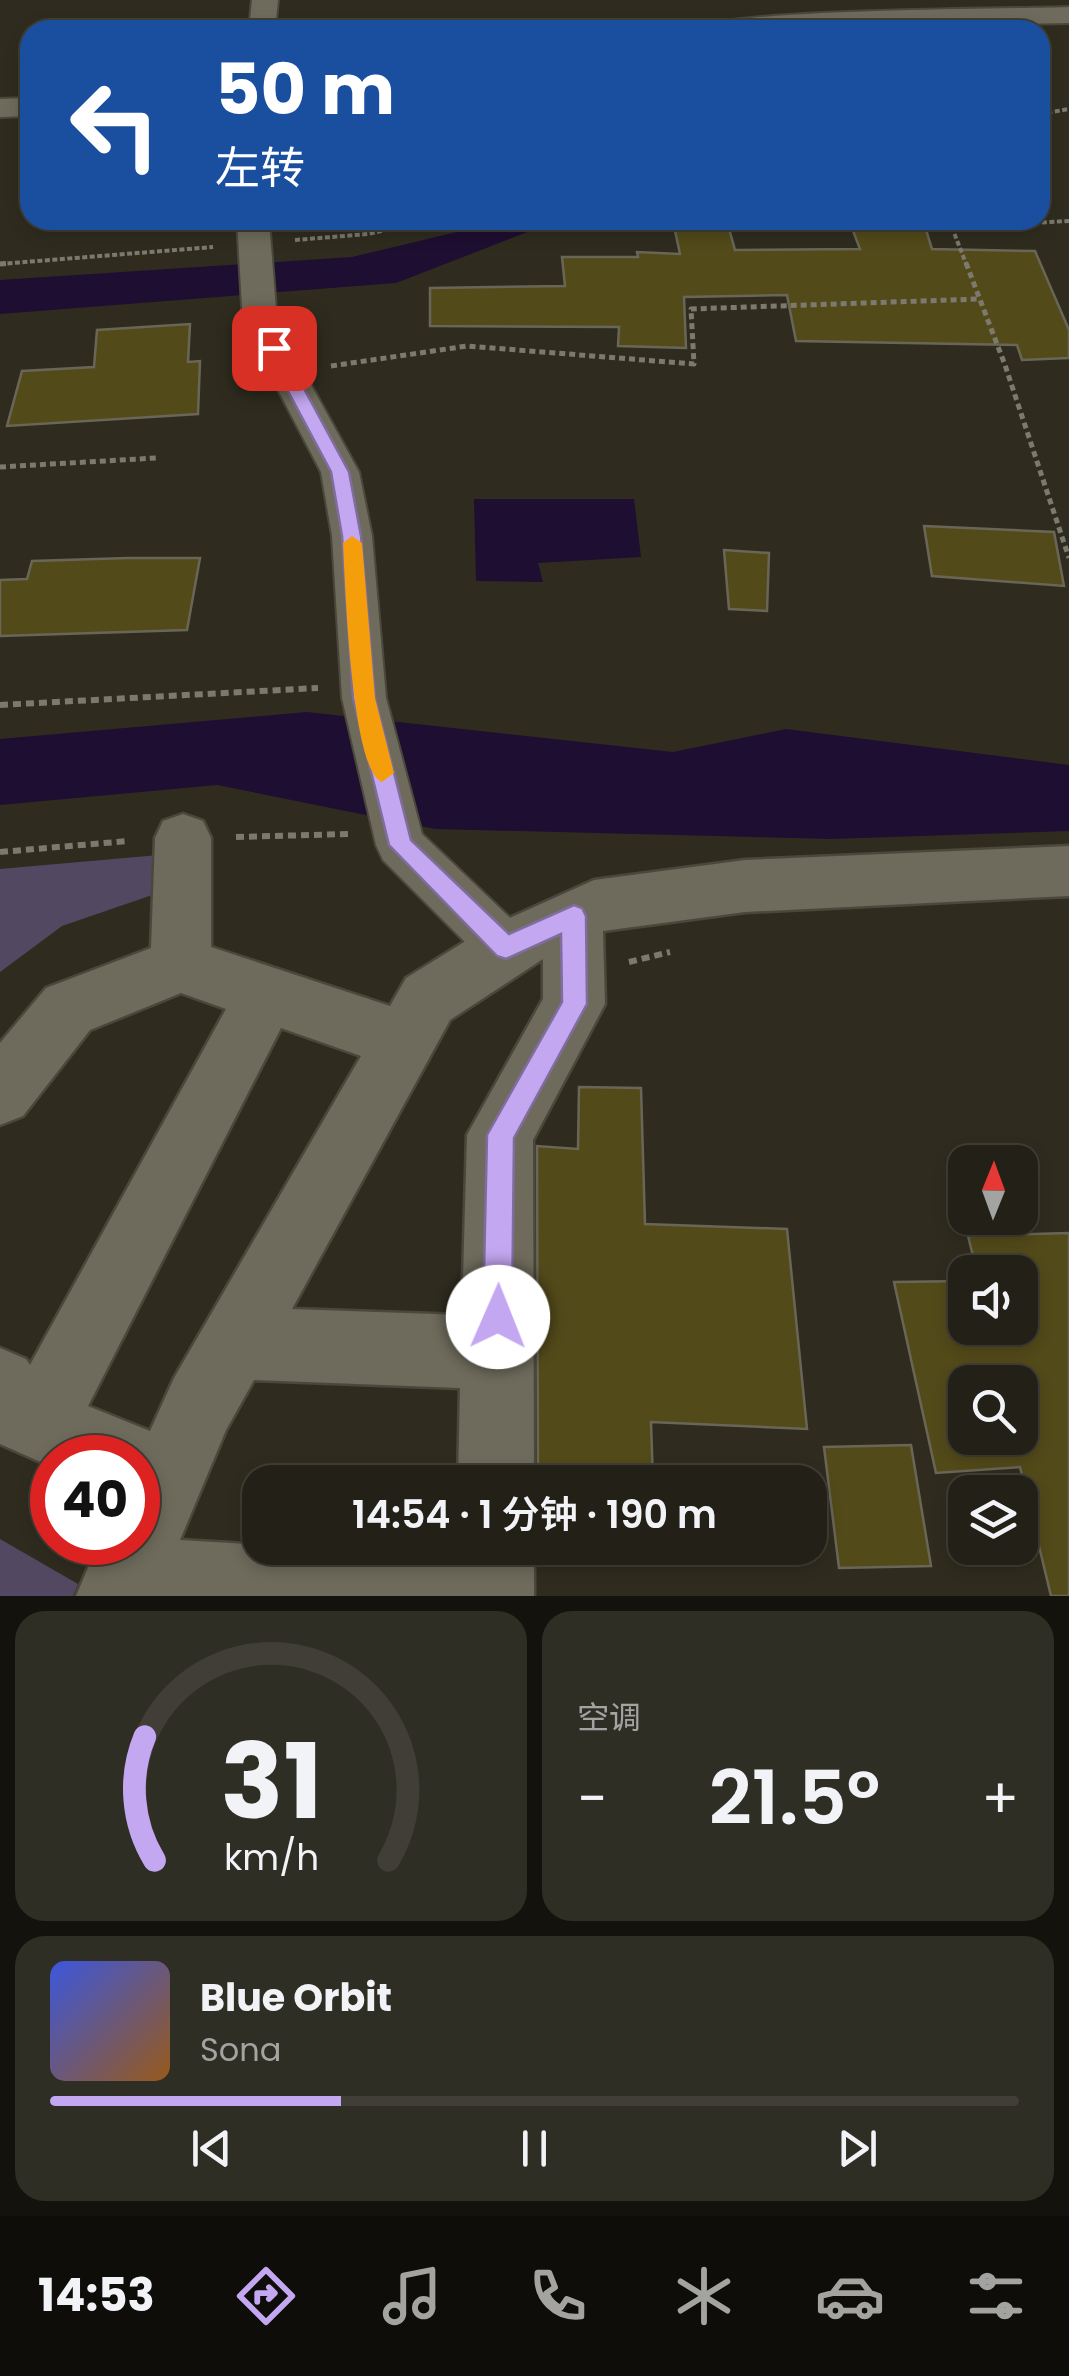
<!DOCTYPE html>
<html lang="zh">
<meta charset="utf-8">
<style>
:root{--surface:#232117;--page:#2f2e24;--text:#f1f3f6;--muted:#a3a3a1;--line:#403e36;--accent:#c4a7f1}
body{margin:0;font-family:Poppins,"Noto Sans SC",sans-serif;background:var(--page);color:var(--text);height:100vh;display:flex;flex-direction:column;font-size:38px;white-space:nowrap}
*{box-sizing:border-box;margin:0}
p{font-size:32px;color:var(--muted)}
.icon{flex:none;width:55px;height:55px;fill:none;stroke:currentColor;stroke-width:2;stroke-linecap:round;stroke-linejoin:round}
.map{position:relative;height:1596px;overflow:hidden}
.panel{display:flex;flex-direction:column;gap:15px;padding:15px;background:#13120d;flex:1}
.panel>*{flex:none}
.banner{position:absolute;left:20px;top:20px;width:1030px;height:210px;border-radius:30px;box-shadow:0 5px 15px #0003,0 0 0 2px var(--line);background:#1a4fa0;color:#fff;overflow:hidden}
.needle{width:65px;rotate:1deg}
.buttons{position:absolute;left:948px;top:1145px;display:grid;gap:20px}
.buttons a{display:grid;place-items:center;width:90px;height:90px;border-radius:20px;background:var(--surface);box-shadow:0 5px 15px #0003,0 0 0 2px var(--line);font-size:50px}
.speed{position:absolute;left:30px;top:1435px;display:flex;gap:20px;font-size:50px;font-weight:700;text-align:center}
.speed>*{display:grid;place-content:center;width:130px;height:130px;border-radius:50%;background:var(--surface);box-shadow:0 5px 15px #0003,0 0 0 2px var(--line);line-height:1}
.speed .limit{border:15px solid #d22;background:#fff;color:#111}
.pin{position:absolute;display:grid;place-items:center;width:85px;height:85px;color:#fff;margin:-42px;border-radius:20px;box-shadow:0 5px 15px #0006}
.me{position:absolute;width:110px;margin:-55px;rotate:1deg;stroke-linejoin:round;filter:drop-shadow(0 0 8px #0008)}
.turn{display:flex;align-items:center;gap:35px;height:210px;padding:0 30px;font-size:45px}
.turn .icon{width:130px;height:130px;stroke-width:2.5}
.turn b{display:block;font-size:70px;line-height:85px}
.big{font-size:75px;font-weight:600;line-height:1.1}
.panel .card{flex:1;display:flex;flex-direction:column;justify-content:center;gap:15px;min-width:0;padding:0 35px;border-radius:30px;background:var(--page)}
.panel .dial{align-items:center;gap:0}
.dial svg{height:260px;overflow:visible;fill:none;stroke:var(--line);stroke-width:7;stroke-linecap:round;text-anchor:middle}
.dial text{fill:var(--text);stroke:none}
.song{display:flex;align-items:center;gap:30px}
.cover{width:120px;height:120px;border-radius:15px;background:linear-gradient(135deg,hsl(230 70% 55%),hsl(30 70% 35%))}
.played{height:10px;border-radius:5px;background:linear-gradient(90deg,var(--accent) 30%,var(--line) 30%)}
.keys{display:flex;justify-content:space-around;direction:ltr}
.heat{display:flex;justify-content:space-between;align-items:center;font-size:55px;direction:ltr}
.panel .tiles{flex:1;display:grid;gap:15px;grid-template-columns:1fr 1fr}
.card:last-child{grid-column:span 2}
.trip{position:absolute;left:242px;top:1465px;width:585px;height:100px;border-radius:30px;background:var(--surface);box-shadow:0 5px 15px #0003,0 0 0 2px var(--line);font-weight:600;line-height:100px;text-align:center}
.tabs{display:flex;height:160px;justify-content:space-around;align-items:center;background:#0e0d09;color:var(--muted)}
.tabs .icon{width:70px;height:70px}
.tabs .active{color:var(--accent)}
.tabs b{font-size:45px;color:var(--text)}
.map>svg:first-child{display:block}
.green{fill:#524862}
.water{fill:#1e0e31}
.building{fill:#534a1a;stroke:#696657;stroke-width:2.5;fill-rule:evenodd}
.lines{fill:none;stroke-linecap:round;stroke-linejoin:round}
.minor-casing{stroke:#4a483c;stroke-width:4}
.tertiary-casing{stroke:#4a483c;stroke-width:5}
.path-far2{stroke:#7c7a6f;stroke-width:4;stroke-dasharray:5 2.5;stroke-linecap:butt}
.path-far1{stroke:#7c7a6f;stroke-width:5;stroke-dasharray:6 4;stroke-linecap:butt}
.path{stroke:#7c7a6f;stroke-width:6;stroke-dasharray:8 5;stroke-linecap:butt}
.minor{fill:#6e6b5c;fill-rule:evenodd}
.tertiary{fill:#6e6b5c;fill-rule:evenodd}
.route{fill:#c4a7f1;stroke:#7f6d9d;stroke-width:2.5}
.slow{fill:#f59e0b}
</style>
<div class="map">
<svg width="1069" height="1596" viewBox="0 0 1069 1596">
<rect width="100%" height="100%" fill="#2f2c1f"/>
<!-- green -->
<g class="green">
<path d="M159,855L158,893L62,926L0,972V869Z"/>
<path d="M0,1539L78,1584L73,1596H0Z"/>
</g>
<!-- water -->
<g class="water">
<path d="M507,220H582L538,228L396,283L0,314V280L352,257Z"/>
<path d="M474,499H634L641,557L538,563L543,582L476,581Z"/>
<path d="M307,712L673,752L786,729L1069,765V831L831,839L435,829L217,785L0,805V739Z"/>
</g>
<!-- building -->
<g class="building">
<path d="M849,220H923L932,249L1035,251L1069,330V358L1022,360L1017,345L796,341L787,295L684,297L686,348L618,346L619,327L430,326V288L565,286L562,257H638L637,252L680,254L674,226L728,225L735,250L860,249Z"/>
<path d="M190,324L188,362L200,361L198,414L7,426L22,371L94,367L97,330Z"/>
<path d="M924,526L1054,532L1064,586L932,576Z"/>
<path d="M724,550L769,553L767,611L729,609Z"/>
<path d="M128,558H200L187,630L0,636V580L27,579L32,561Z"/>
<path d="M579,1087L641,1088L645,1224L787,1229L807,1429L651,1422L653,1482H538L537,1146L578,1149Z"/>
<path d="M1069,1233V1596H1051L1020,1467L936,1473L894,1282L965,1281V1328H1020V1272H977L968,1236ZM965,1382H1020V1438H965Z"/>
<path d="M911,1445L931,1566L839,1568L824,1447Z"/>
</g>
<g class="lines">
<defs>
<g id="minor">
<path d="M252,0H278L275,30H249Z"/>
<path d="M1069,7V23L692,30C709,9 1020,9 1069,7Z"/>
<path d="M30,98V116L0,117V99Z"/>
<path d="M237,220H269L277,323L359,472L372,536L386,698L422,834L524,931L532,948L524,965L506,972L488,965L383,860L376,845L342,698L332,536L321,472L243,323Z"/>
</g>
<path id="tertiary" d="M183,814L203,821L211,838V947L390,1006L406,978L485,929L594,880L745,860L1069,846V896L745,912L603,931L605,1004L533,1140L534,1482H458L460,1388L254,1380L226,1430L180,1540L446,1556L455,1560L456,1548H534V1596H76L99,1542H138V1458H52V1467L0,1444V1348L26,1359L30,1365L226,1009L181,993L90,1030L23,1116L0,1125V1043L46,988L151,948L155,838L163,821ZM543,959V999L467,1135L462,1315L292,1309L450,1020ZM281,1028L361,1056L174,1378L150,1431L88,1406Z"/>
</defs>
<!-- minor casing -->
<use href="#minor" class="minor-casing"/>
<!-- tertiary casing -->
<use href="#tertiary" class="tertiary-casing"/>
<!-- path-far2 -->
<g class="path-far2">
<path d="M1040,114L1069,109"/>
<path d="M949,220L967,266"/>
<path d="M952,227L1069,221"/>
<path d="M295,240L368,234L430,220"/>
<path d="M0,264L213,247"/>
</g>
<!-- path-far1 -->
<g class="path-far1">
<path d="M966,263L1005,365L1069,558"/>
<path d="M0,264L10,263"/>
<path d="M331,366L467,346L694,364L691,309L979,299"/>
<path d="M0,467L156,458"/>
</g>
<!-- path -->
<g class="path">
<path d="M0,705L318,688"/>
<path d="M236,837L348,834"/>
<path d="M0,852L128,841"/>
<path d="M629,962L670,952"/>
</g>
<!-- minor -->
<use href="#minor" class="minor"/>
<!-- tertiary -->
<use href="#tertiary" class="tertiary"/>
</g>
<!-- route -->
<path class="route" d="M274,343L282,348L349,472L361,536L375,698L411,840L509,934L574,905L582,908L586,916L587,1004L514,1138L512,1317L508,1327L498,1332L487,1327L483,1317L487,1135L562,1002L561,934L506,959L497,956L389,845L353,698L342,536L331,472L265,348Z"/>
<!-- slow -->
<path class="slow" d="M352,536L362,543L375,698L394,773L382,782C351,771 345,580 343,543Z"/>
</svg>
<div class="buttons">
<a><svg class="needle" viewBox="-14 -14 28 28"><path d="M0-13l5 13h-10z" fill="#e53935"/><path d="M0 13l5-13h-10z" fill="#a3a3a1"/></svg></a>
<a><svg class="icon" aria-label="sound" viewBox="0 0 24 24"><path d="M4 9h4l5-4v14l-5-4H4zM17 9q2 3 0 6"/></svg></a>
<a><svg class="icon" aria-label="search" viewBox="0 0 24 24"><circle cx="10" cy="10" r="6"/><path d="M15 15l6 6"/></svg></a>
<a><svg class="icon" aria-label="layers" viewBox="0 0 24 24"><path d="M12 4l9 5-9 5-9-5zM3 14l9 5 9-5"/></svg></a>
</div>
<div class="speed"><div class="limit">40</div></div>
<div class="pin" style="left:274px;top:348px;background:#d93025"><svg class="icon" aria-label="arrive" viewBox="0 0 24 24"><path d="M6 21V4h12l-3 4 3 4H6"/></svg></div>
<svg class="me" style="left:498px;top:1317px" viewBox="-20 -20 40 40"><circle r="19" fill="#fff"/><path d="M0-13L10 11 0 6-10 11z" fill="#c4a7f1"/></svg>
<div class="trip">14:54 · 1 分钟 · 190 m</div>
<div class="banner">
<div class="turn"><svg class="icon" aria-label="left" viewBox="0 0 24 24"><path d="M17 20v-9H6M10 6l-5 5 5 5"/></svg><div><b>50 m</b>左转</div></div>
</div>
</div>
<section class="panel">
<div class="tiles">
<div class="card dial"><svg viewBox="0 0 100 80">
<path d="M14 69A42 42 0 1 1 86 69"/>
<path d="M14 69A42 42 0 0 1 11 31" stroke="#c4a7f1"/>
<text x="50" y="56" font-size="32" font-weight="700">31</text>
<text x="50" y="72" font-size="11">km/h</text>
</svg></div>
<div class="card"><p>空调</p>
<div class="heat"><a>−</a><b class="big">21.5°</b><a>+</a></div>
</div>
<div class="card">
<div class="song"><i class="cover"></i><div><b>Blue Orbit</b><p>Sona</p></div></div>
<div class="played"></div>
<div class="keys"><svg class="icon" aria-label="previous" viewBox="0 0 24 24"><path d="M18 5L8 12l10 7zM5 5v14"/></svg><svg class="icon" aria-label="pause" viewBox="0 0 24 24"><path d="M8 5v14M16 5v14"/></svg><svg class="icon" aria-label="next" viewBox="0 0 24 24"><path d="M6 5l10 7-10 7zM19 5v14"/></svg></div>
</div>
</div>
</section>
<nav class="tabs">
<b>14:53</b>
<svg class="icon active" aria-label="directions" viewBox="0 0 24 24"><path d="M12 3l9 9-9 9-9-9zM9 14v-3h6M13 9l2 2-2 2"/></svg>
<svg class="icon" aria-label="music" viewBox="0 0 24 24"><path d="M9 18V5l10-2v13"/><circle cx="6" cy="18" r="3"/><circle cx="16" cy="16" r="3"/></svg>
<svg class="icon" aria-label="phone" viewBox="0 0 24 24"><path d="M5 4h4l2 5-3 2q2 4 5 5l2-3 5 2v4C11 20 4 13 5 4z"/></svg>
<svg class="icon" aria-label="climate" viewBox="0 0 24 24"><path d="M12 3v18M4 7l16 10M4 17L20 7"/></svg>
<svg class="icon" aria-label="car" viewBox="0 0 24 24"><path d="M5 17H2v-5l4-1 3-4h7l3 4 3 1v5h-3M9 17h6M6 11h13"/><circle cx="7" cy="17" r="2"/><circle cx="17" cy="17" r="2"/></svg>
<svg class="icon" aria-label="filters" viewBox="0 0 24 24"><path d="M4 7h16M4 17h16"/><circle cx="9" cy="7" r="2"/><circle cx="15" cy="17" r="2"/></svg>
</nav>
